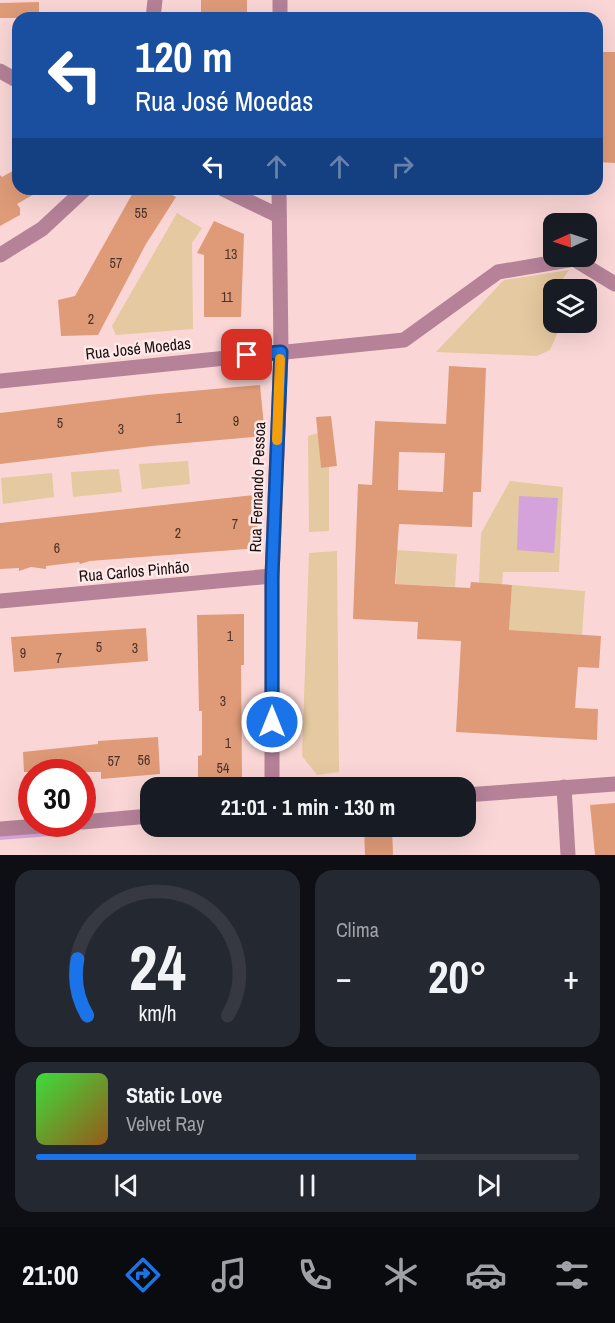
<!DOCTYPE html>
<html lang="pt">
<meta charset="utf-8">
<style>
:root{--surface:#171b24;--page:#242831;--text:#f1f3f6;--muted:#9ea1a6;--line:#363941;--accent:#1a73e8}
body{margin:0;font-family:"Archivo Narrow",sans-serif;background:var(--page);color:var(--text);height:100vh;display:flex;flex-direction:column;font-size:22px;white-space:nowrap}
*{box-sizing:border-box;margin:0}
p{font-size:20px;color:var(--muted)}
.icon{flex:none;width:33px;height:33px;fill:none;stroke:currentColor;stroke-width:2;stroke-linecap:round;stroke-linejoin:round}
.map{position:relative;height:855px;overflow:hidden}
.drawer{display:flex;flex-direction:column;gap:15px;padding:15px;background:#0d0f14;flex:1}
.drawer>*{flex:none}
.guide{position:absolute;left:12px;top:12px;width:591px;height:183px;border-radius:18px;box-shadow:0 6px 24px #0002;background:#1a4fa0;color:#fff;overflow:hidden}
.needle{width:39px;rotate:267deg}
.tools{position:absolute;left:543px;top:213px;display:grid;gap:12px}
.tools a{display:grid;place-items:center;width:54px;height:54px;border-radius:12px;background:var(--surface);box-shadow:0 6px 24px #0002;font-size:30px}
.speed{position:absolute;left:18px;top:759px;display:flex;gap:12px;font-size:30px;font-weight:700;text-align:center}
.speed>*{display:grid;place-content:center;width:78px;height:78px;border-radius:50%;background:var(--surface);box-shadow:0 6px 24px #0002;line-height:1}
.speed .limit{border:9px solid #d22;background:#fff;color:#111}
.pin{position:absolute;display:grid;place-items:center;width:51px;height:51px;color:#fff;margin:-26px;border-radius:12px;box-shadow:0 3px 9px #0006}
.me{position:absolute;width:66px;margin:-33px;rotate:0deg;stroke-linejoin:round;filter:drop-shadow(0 0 4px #0008)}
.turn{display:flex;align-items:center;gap:21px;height:126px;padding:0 24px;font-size:27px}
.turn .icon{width:78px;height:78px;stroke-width:2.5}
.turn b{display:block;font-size:42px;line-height:51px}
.lanes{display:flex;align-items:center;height:57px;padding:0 24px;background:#0003;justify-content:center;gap:30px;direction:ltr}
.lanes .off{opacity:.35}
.big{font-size:45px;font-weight:700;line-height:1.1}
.drawer .tile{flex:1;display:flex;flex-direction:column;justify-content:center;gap:9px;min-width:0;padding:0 21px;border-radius:18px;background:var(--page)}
.drawer .dial{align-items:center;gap:0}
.dial svg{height:156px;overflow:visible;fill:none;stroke:var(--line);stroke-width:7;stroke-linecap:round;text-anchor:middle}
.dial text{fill:var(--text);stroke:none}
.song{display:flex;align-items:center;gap:18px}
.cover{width:72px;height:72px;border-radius:9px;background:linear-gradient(135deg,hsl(120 70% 55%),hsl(30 70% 35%))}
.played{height:6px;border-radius:3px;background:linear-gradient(90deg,var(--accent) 70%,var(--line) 70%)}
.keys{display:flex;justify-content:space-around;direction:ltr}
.heat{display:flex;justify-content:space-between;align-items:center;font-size:33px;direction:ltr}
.drawer .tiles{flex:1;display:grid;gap:15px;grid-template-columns:1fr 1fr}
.tile:last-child{grid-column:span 2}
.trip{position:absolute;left:140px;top:777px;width:336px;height:60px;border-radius:18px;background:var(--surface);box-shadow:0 6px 24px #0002;font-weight:700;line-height:60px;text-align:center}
.tabs{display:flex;height:96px;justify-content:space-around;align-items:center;background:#090b0e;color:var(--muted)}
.tabs .icon{width:42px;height:42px}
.tabs .current{color:var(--accent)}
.tabs b{font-size:27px;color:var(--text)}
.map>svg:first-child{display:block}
.green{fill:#e5c9a0}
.water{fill:#d4a3db}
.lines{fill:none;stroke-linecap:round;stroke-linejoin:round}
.stream{stroke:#d4a3db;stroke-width:6}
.building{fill:#df9b78;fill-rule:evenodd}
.minor{stroke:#b58298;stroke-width:15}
.route-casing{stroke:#114b97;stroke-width:15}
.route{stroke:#1a73e8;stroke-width:10}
.slow{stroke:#f59e0b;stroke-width:10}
.labels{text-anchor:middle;stroke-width:5;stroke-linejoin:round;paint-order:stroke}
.number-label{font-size:14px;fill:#4c332a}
.street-label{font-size:16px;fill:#1b1010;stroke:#fee8e8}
</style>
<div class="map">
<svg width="615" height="855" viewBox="0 0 615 855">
<rect width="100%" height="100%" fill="#fad7d6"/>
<!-- green -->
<g class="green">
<path d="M177,213L202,228L192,243L193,329L116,335L112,326Z"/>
<path d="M569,270L556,289L554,290V322L562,323L550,350L537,356L436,352L504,280Z"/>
<path d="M318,433L321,468L329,467V531L309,532L308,436Z"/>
<path d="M188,461L190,484L142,489L139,464Z"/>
<path d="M119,469L122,492L73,497L71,472Z"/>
<path d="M52,473L54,497L3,504L1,478Z"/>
<path d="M510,481L563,487L559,572H503L502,585L479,583L481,533Z"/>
<path d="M397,550L457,554L455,587L396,584Z"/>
<path d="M337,551L339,772L317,775L302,756L309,553Z"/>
<path d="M512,585L585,591L582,635L509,630Z"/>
</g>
<!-- water -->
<path class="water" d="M519,496L558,498L554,553L517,550Z"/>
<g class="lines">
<!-- stream -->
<path class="stream" d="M0,837L62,832"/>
</g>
<!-- building -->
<g class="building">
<rect x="201" y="0" width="46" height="18"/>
<path d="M39,2V18H0V3Z"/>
<path d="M597,52H615V163L597,162Z"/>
<path d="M18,168V189H43L17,204L20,208V215L0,226V175L2,177Z"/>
<path d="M135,189H161L176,197L146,244L98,335L61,336L58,300L75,296Z"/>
<path d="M214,221L244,234L241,317H204V255L197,253Z"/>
<path d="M449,366L486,368L481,492H473L472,527L399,524L395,584L470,588L471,582L512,585L509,630L601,636L599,668L578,667L575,708L598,709L597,740L456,732L461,641L417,639L418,622L353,619L358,484L372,485L375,421L446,424ZM399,452L445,453L443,492L398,490Z"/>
<path d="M260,385L265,436L152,446L0,464V413L147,395Z"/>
<path d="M331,416L337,466L321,468L316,417Z"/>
<path d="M254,495L259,548L90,561L80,564L79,562L46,566V569L31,567L19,571V568L0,569V523Z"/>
<path d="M244,614V665H241L242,780L198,781V756L202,755V711H199L197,615Z"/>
<path d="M146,628L148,661L14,672L11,637Z"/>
<path d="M158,737L160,774L101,779V772H24L23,752L98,744V741Z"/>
<path d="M615,803V855H595L590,805Z"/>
<path d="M364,826H392L393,855H365Z"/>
</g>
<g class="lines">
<!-- minor -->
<g class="minor">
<path d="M280,0V18"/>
<path d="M153,18L155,0"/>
<path d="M0,71L18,81"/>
<path d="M223,189L279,216"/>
<path d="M0,255L42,229L85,189"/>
<path d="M0,381L404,340L498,272L574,259L615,284"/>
<path d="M0,601L272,576"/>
<path d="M564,787L568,855"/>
<path d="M272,788V576L281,352L279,189"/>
<path d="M465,795L615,784"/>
<path d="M82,822L150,816"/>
<path d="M0,829L65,824"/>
</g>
</g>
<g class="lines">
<defs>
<path id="route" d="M247,355L281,352L272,576V722"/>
</defs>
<!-- route casing -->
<use href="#route" class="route-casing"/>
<!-- route -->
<use href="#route" class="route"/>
<!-- slow -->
<path class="slow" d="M277,440L280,359"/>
</g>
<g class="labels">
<!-- number labels -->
<g class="number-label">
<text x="141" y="218">55</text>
<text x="231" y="259">13</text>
<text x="116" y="268">57</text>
<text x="227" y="302">11</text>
<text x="91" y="324">2</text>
<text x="179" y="423">1</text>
<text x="236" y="426">9</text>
<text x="60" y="428">5</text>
<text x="121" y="434">3</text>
<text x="235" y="529">7</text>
<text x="178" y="538">2</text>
<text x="57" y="553">6</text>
<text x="230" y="641">1</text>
<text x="99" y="652">5</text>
<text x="135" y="653">3</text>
<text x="23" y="658">9</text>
<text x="59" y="663">7</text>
<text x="223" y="706">3</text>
<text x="228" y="748">1</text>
<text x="144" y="765">56</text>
<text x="114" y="766">57</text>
<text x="223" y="773">54</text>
</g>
<!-- street labels -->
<g class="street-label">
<text transform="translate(138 348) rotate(-6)" y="6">Rua José Moedas</text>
<text transform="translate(257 487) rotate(-88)" y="6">Rua Fernando Pessoa</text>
<text transform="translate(134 571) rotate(-5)" y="6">Rua Carlos Pinhão</text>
</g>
</g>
</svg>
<div class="tools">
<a><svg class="needle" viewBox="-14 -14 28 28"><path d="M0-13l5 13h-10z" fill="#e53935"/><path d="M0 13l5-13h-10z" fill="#9ea1a6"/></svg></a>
<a><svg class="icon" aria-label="layers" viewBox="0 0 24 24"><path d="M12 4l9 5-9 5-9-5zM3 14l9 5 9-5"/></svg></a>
</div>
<div class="speed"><div class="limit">30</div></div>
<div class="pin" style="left:247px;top:355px;background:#d93025"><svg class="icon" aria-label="arrive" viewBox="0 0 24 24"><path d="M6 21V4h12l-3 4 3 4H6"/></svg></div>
<svg class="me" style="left:272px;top:722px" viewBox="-20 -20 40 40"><circle r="17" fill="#1a73e8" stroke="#fff" stroke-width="3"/><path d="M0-11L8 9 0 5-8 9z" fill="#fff"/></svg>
<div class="trip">21:01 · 1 min · 130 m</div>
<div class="guide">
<div class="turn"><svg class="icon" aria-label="left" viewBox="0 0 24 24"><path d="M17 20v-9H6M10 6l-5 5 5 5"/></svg><div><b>120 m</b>Rua José Moedas</div></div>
<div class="lanes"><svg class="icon" aria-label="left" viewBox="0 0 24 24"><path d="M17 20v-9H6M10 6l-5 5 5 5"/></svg><svg class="icon off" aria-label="ahead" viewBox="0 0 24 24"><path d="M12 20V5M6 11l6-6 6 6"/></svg><svg class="icon off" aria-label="ahead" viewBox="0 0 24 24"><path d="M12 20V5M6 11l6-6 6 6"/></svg><svg class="icon off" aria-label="right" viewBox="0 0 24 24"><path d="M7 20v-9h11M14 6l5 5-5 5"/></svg></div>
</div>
</div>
<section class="drawer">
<div class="tiles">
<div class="tile dial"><svg viewBox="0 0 100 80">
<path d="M14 69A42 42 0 1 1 86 69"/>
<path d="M14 69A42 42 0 0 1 9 40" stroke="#1a73e8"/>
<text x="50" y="56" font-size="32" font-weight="700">24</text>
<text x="50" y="72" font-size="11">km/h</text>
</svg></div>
<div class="tile"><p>Clima</p>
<div class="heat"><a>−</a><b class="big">20°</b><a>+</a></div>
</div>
<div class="tile">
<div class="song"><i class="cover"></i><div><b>Static Love</b><p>Velvet Ray</p></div></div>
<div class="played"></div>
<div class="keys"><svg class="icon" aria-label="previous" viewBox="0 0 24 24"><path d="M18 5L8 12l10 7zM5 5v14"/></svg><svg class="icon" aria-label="pause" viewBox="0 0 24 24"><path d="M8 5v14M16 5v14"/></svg><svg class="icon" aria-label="next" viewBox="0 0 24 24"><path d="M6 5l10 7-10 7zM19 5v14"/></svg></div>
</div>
</div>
</section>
<nav class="tabs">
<b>21:00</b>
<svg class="icon current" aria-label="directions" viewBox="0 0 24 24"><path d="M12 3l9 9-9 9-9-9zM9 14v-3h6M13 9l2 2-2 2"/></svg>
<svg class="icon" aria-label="music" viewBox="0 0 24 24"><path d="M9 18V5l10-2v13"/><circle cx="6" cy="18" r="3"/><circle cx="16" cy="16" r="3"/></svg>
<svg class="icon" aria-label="phone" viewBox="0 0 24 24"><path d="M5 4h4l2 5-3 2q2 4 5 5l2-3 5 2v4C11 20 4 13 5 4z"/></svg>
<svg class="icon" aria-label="climate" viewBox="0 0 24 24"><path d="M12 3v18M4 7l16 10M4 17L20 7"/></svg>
<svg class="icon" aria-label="car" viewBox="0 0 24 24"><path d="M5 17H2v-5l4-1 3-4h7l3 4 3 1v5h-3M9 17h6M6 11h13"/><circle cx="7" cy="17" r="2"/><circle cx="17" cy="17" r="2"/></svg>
<svg class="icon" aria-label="filters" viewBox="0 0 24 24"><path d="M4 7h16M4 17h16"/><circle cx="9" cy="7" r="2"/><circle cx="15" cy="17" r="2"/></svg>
</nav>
